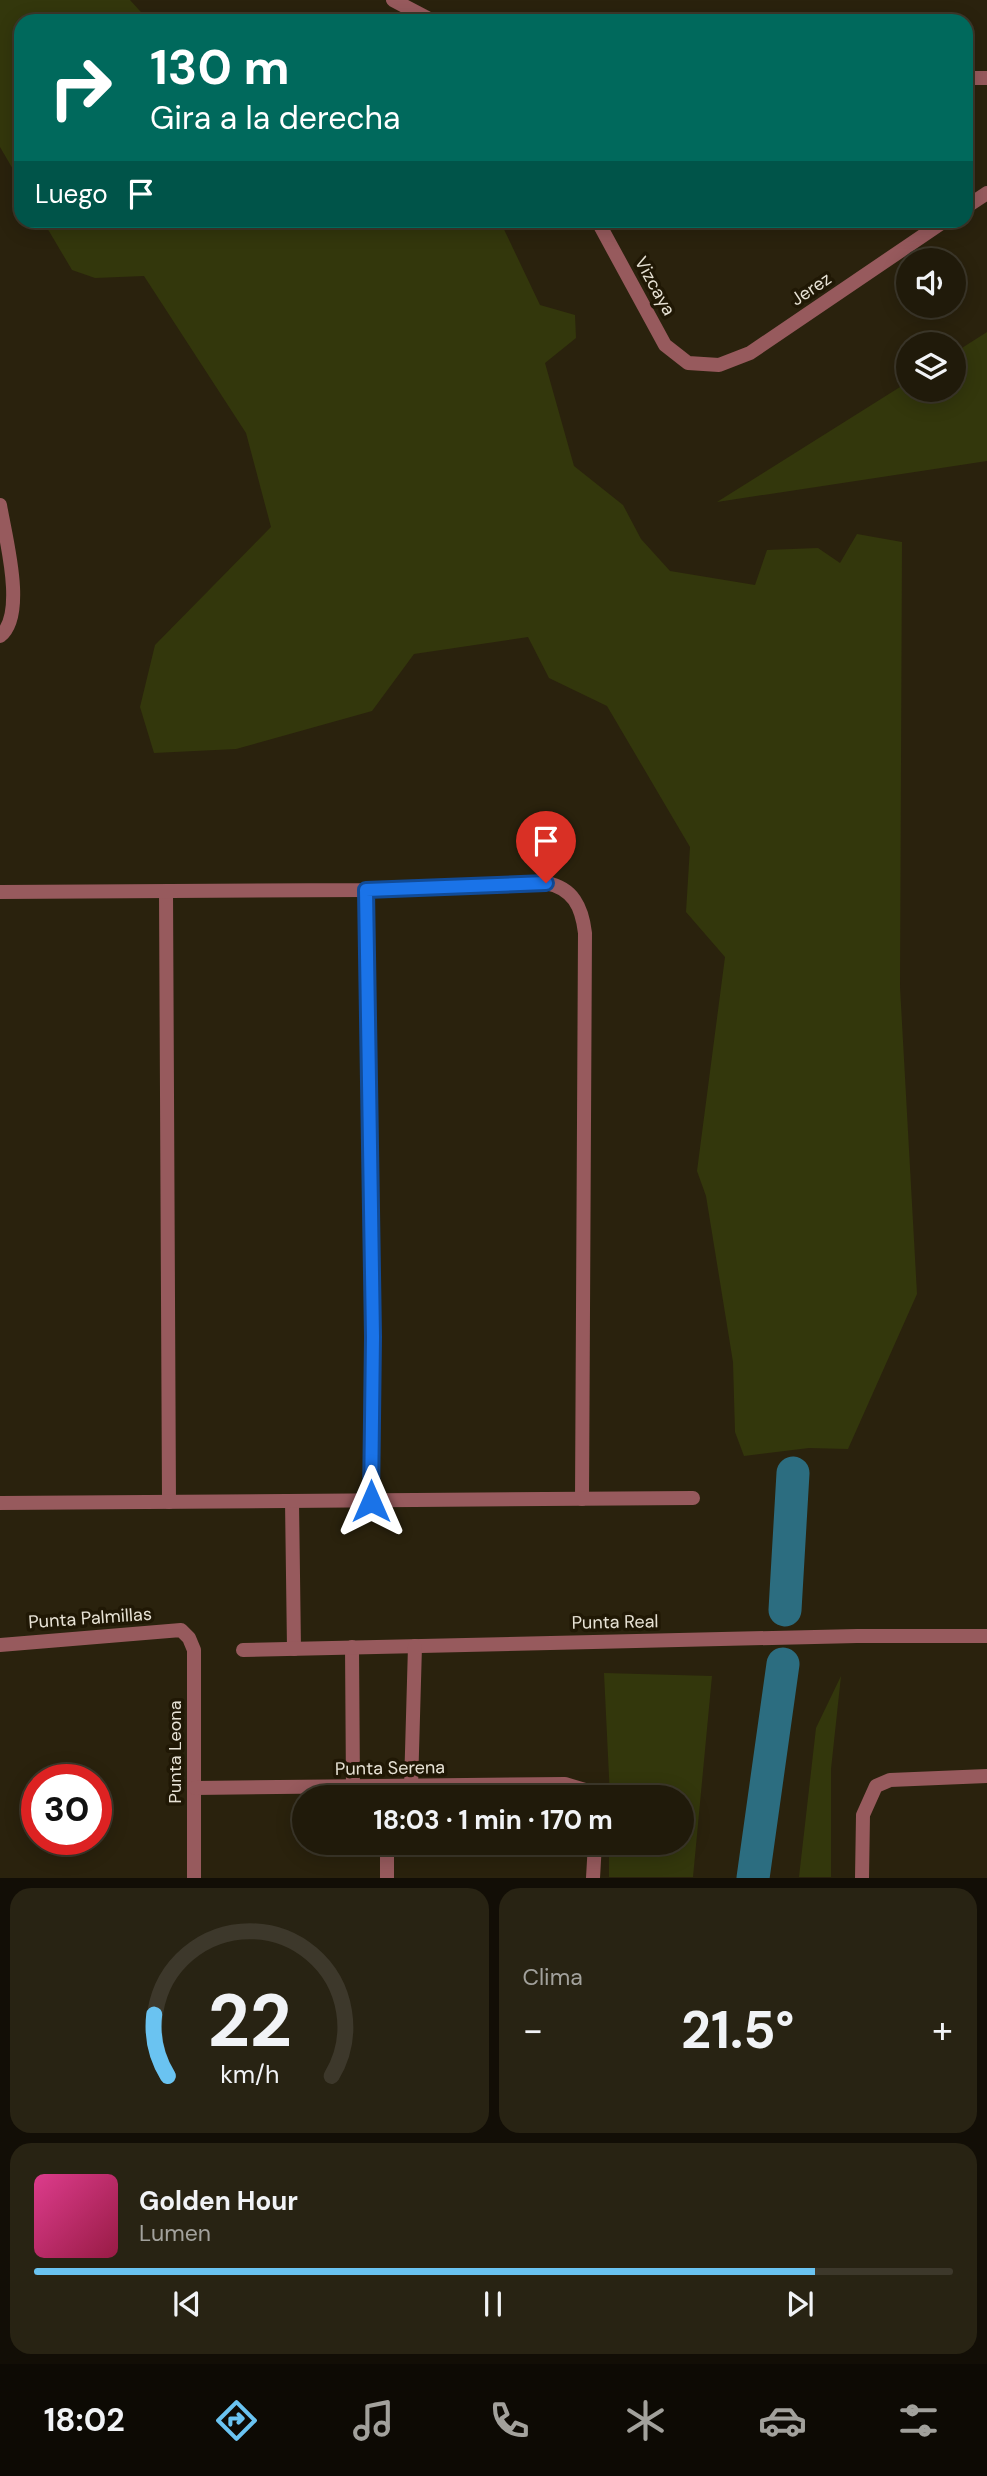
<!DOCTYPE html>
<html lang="es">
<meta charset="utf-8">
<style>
:root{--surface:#201a0a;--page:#282313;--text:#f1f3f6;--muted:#a2a19c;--line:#3d382b;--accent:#6ac3f1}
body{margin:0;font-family:"DM Sans",sans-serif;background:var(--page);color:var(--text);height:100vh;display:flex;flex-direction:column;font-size:26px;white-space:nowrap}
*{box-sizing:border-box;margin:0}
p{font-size:23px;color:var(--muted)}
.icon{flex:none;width:38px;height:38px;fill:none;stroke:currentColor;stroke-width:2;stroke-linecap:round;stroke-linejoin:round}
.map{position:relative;height:1878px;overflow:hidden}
.panel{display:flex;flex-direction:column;gap:10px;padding:10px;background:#120e06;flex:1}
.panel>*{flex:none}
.hud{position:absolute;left:14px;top:14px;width:959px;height:214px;border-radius:21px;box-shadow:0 4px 18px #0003,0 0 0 2px var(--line);background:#00695c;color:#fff;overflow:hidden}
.buttons{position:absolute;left:896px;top:248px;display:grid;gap:14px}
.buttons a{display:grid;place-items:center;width:70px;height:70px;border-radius:50%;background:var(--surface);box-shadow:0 4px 18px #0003,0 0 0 2px var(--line);font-size:35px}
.speed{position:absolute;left:21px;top:1764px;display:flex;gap:14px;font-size:35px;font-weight:700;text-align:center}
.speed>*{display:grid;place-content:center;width:91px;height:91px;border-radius:50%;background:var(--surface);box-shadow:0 4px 18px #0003,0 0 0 2px var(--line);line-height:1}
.speed .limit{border:10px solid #d22;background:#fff;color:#111}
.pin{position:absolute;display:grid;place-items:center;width:60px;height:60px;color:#fff;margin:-72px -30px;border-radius:50% 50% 50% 0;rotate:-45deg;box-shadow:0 0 7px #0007}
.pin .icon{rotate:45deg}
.me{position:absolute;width:77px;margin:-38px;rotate:0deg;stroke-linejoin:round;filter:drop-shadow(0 0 5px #0008)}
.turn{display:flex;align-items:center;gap:24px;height:147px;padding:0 21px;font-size:32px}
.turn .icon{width:91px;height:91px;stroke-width:2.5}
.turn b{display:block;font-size:49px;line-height:60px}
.then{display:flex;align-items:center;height:66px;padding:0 21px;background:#0003;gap:14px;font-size:26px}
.big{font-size:52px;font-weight:700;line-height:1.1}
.panel .widget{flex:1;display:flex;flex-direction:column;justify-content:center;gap:10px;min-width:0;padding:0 24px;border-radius:21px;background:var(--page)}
.panel .dial{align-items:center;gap:0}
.dial svg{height:182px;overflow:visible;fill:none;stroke:var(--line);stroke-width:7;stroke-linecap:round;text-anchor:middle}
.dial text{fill:var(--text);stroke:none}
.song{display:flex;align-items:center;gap:21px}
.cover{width:84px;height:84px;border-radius:10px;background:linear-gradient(135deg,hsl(330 70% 55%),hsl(340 70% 35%))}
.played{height:7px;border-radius:4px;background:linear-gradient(90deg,var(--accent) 85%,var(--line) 85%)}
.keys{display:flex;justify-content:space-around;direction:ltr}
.heat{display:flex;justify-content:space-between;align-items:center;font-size:38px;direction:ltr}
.panel .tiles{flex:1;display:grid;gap:10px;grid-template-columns:1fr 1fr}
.widget:last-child{grid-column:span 2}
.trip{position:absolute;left:292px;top:1785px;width:402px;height:70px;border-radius:35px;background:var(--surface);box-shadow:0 4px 18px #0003,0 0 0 2px var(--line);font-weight:700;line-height:70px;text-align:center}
.menu{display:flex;height:112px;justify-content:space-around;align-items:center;background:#0d0a04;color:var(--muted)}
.menu .icon{width:49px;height:49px}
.menu .active{color:var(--accent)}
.menu b{font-size:32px;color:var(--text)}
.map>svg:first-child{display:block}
.green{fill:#33370c}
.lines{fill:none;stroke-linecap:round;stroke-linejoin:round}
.canal{stroke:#2c6d80;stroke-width:33}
.street{stroke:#975a5d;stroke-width:14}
.route-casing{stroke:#114b97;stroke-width:18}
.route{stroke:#1a73e8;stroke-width:12}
.labels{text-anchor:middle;stroke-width:7;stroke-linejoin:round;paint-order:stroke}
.street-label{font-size:18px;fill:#e7e2d5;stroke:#201805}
</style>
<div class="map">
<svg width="987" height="1878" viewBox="0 0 987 1878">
<rect width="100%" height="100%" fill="#2a220d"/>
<!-- green -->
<g class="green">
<path d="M0,0H130L149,21H21V183L0,147Z"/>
<path d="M43,221H500L540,305L575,315L576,338L545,363L574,466L623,505L641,539L670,571L755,585L767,550L818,548L840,563L857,534L902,542L900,987L917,1294L848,1449L809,1448L744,1456L735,1432L733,1362L706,1196L697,1171L725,957L686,912L690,847L607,706L549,678L528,637L414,654L372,711L236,749L154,753L140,707L155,645L271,527L246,433L144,276L95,278L72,270Z"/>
<path d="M987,332V461L717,502L908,382V390H954V353Z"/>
<path d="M604,1673L712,1676L693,1877H609V1843H682V1797H610Z"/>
<path d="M841,1676L831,1769V1877H799L816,1728Z"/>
</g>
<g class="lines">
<!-- canal -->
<g class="canal">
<path d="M785,1610L793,1473"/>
<path d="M753,1878L783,1664"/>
</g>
<!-- street -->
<g class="street">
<path d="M393,0L433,21"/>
<path d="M966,78H987"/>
<path d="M966,207L987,193"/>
<path d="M597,220L665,345L688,363L719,365L750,353L946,220"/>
<path d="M0,505C5,536 27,615 0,636"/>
<path d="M366,890L373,1337L371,1501"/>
<path d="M166,891L169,1502"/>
<path d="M0,892L366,890L546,883C573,888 582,907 585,933L582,1499"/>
<path d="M292,1501L294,1649"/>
<path d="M0,1503L693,1498"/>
<path d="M0,1645L181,1630L189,1638L194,1650V1878"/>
<path d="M352,1647L353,1788"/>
<path d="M243,1650L857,1636H987"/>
<path d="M411,1787L415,1646"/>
<path d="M195,1788L565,1784L585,1790L591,1797"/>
<path d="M387,1878V1843"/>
<path d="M593,1878L595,1843"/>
<path d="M862,1878L863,1815L876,1786L890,1780L987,1776"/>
</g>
</g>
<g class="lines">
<defs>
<path id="route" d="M371,1501L373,1337L366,890L546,883"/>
</defs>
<!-- route casing -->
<use href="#route" class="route-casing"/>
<!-- route -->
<use href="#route" class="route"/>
</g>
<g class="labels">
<!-- street labels -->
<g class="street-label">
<text transform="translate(655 286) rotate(61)" y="6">Vizcaya</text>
<text transform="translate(811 289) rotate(-34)" y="6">Jerez</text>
<text transform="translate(90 1618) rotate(-4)" y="6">Punta Palmillas</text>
<text transform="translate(615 1622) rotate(-1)" y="6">Punta Real</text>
<text transform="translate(175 1752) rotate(-90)" y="6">Punta Leona</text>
<text transform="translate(390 1768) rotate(-1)" y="6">Punta Serena</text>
</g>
</g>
</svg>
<div class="buttons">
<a><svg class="icon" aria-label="sound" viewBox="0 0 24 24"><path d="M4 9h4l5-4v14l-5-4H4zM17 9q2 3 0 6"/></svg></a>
<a><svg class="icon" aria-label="layers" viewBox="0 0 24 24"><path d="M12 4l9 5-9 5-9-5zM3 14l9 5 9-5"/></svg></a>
</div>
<div class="speed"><div class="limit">30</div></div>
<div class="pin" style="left:546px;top:883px;background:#d93025"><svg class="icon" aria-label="arrive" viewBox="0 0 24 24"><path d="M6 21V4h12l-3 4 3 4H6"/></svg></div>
<svg class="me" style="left:371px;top:1501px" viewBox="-20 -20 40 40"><path d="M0-17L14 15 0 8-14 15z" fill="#1a73e8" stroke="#fff" stroke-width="4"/></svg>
<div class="trip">18:03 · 1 min · 170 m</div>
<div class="hud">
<div class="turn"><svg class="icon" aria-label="right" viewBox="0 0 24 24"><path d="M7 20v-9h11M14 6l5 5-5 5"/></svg><div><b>130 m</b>Gira a la derecha</div></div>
<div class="then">Luego<svg class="icon" aria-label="arrive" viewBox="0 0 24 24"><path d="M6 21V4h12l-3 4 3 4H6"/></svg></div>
</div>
</div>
<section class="panel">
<div class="tiles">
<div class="widget dial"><svg viewBox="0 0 100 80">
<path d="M14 69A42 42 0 1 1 86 69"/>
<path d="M14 69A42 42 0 0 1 8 42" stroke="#6ac3f1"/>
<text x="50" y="56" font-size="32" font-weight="700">22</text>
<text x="50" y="72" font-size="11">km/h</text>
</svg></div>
<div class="widget"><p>Clima</p>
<div class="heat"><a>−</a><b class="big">21.5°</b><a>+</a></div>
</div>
<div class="widget">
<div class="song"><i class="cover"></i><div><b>Golden Hour</b><p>Lumen</p></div></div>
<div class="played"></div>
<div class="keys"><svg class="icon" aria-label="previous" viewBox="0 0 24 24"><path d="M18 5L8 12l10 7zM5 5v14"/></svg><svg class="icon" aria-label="pause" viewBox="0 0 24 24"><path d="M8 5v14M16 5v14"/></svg><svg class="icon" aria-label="next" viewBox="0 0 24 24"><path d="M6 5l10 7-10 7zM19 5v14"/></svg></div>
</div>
</div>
</section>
<nav class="menu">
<b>18:02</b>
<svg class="icon active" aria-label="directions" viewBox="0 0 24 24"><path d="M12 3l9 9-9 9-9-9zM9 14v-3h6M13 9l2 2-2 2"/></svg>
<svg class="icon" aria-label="music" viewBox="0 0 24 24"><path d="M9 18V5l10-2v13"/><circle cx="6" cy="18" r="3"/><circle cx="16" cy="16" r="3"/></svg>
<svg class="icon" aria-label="phone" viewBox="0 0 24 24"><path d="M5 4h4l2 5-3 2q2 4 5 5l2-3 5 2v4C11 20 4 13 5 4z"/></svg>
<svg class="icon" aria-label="climate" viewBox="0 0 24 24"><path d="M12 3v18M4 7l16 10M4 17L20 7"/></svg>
<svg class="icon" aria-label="car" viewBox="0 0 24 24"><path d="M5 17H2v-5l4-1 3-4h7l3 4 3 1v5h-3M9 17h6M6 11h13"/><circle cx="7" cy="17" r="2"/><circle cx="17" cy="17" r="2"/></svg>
<svg class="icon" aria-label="filters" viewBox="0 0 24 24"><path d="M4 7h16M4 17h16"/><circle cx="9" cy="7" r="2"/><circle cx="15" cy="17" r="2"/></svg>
</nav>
